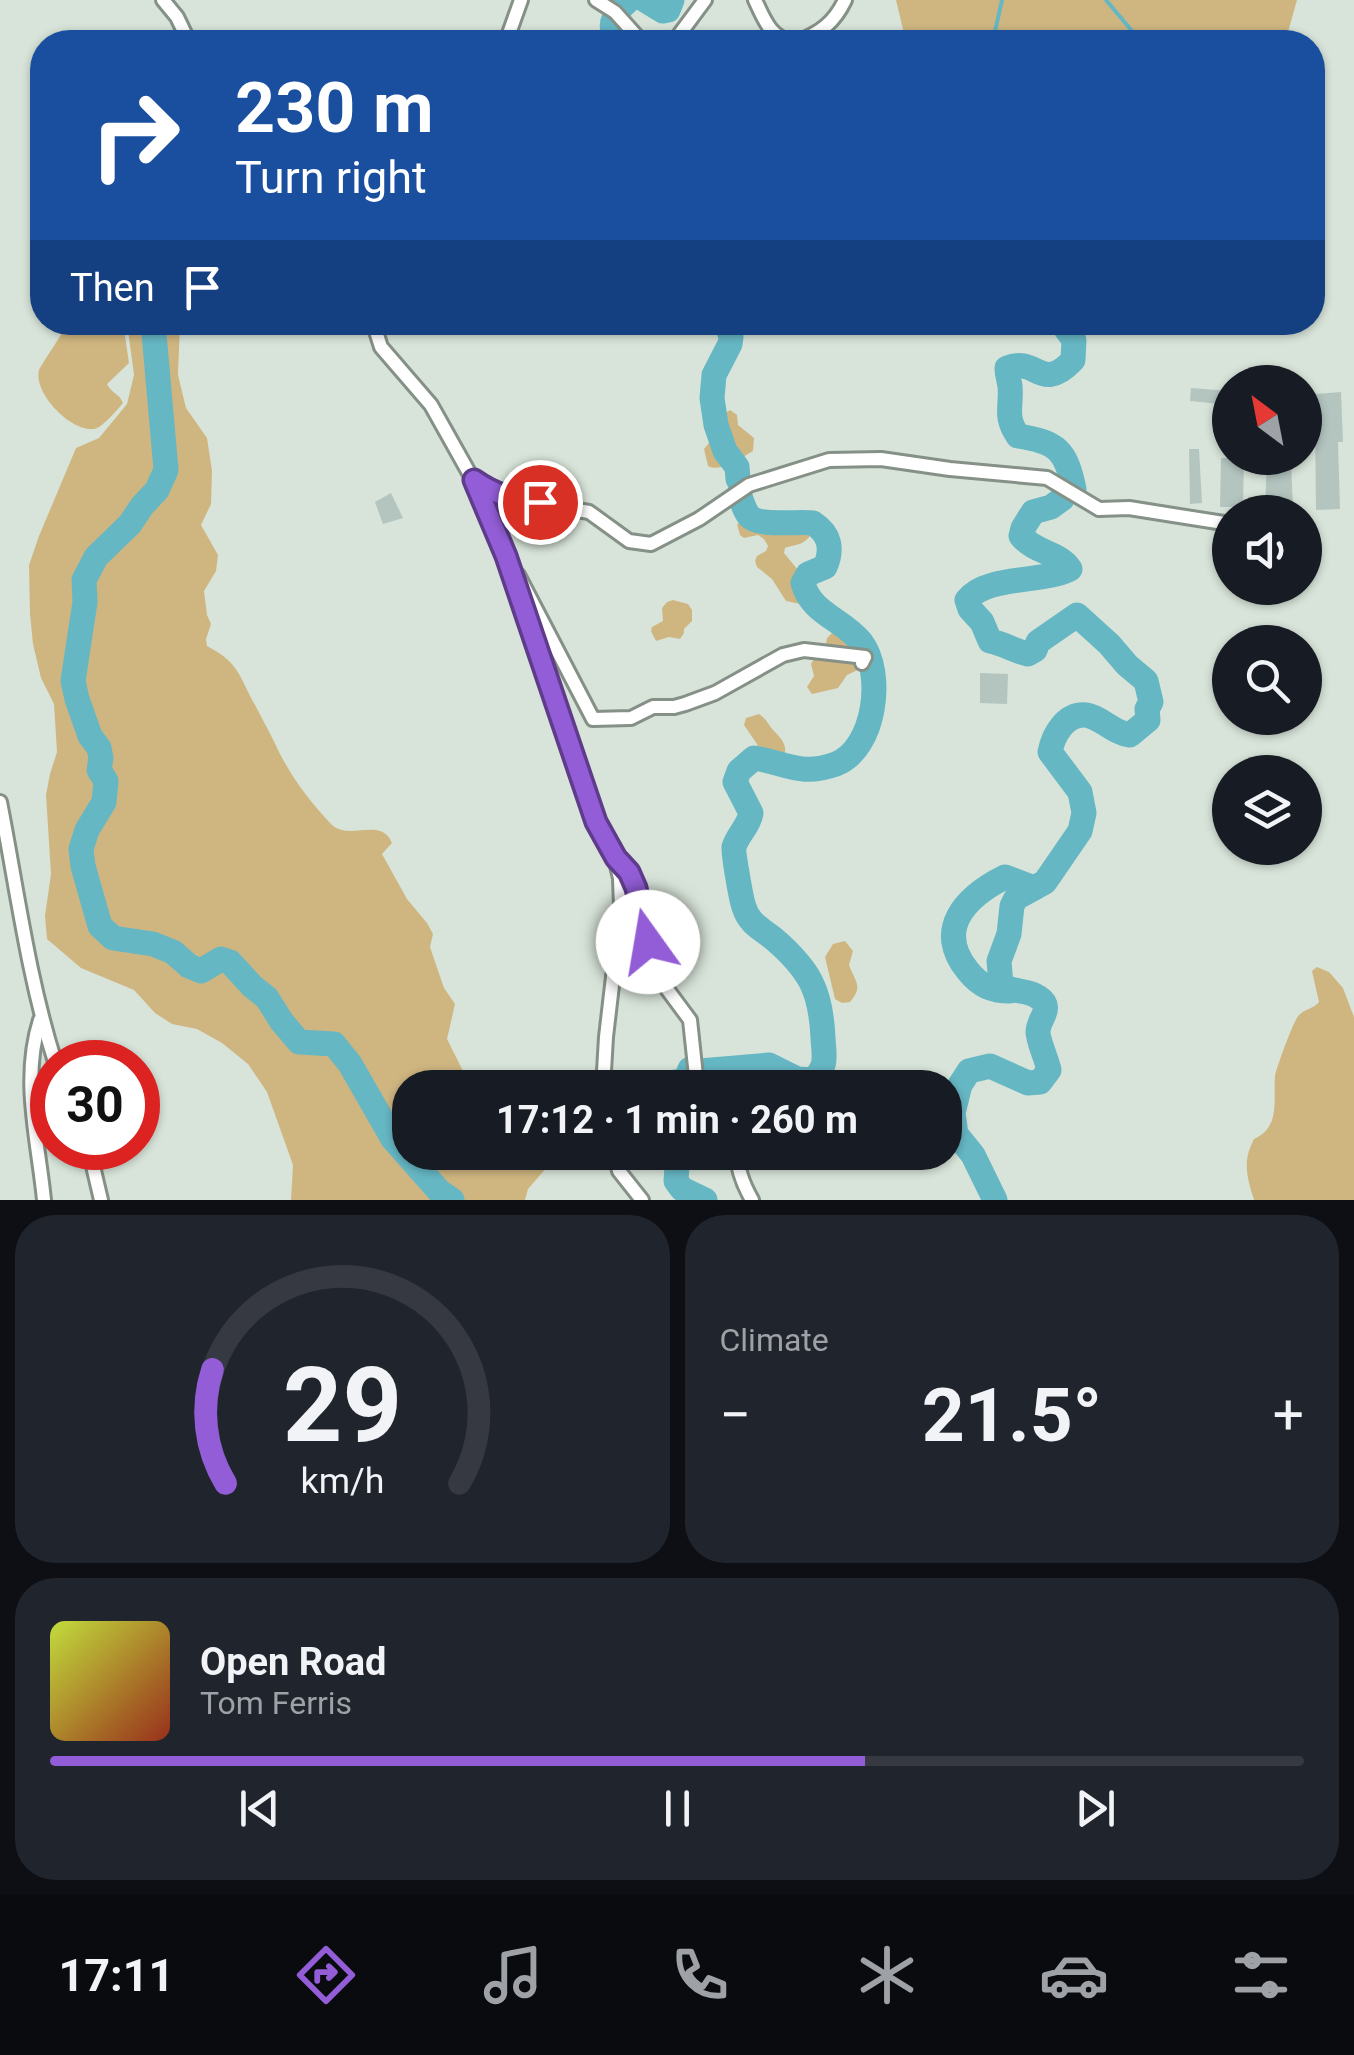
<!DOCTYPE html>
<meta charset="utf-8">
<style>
:root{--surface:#171b24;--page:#20242c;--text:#f1f3f6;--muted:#9ea1a6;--line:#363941;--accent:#925dd6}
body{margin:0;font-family:Roboto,sans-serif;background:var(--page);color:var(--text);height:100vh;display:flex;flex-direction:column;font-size:38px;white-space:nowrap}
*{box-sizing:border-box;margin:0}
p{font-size:32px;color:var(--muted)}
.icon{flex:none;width:55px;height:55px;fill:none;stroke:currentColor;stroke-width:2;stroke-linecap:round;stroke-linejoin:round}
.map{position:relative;height:1200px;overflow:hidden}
.side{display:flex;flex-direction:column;gap:15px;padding:15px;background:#0d0f14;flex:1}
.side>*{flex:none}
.banner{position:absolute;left:30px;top:30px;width:1295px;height:305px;border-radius:40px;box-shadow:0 2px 8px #0004;background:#1a4fa0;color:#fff;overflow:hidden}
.needle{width:65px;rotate:328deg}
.controls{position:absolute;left:1212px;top:365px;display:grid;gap:20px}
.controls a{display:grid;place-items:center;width:110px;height:110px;border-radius:50%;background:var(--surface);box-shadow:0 2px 8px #0004;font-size:50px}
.speed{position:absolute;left:30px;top:1040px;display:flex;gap:20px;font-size:50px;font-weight:700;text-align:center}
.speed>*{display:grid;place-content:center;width:130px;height:130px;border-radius:50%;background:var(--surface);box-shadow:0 2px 8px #0004;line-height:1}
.speed .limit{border:15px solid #d22;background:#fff;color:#111}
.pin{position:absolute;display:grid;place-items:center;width:85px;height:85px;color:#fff;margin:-42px;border:5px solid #fff;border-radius:50%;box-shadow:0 2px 10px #0007}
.me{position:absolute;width:110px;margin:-55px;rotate:347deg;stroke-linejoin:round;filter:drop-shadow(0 0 8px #0008)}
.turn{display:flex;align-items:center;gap:35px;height:210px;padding:0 40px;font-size:45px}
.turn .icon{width:130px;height:130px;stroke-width:2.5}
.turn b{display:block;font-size:70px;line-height:85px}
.then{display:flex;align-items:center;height:95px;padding:0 40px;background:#0003;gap:20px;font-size:38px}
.big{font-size:75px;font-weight:700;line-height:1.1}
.side .card{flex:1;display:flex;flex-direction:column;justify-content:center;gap:15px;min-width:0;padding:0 35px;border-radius:40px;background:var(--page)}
.side .dial{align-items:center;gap:0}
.dial svg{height:260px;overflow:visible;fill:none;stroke:var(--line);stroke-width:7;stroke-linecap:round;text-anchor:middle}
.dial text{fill:var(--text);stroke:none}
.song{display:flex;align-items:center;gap:30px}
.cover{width:120px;height:120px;border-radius:15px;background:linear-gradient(135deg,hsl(70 70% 55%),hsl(10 70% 35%))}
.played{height:10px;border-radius:5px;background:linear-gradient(90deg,var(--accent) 65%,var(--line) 65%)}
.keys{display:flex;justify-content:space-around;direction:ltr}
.heat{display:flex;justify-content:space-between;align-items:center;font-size:55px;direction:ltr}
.side .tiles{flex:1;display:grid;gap:15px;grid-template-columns:1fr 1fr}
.card:last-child{grid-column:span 2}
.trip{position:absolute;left:392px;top:1070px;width:570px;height:100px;border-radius:40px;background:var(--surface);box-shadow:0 2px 8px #0004;font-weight:700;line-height:100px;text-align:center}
.tabs{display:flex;height:160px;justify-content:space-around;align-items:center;background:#090b0e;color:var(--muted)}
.tabs .icon{width:70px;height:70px}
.tabs .current{color:var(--accent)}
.tabs b{font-size:45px;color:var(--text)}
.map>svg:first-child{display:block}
.green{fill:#cfb681}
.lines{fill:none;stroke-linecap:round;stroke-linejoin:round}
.stream{stroke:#66b7c4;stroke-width:4}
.river{stroke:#66b7c4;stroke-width:25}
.building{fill:#b4c5c0}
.street-casing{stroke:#859086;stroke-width:18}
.street{stroke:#fff;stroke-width:12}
.route-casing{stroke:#5f3c8b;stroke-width:25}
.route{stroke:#925dd6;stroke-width:18}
</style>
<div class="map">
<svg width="1354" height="1200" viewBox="0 0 1354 1200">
<rect width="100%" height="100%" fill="#d8e4d9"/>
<!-- green -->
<g class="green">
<path d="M896,0H1297L1288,32L1161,42H906Z"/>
<path d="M69,323H119L125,336L129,363L107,384C110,392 120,394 123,403C119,408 101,429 94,429C71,432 33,393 39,370C40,367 66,327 69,323Z"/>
<path d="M127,323H180L178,375L186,408L207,438L212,471L211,504L201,525L218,555L216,571L204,591L207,615L211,624L206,639L207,646C240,663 239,677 255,705C264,722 272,737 280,754C293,779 311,803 331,824C349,842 381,816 392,843L382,854L407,899L427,923L433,934L430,947L444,988L455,1004L447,1039L471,1087L410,1088V1152L553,1153L554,1159L528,1189L525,1200H291L293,1165L267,1092L248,1064L222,1043L197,1029L172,1024L155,1013L134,990L81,968L47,939L45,916L51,874L46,795L50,774L57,752L54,704L41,678L33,644L30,614L29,565L39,536L76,448L99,438L127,404L134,375Z"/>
<path d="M730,410L737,415L738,425L754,438L753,451C741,458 721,473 708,466L704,449L709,443L725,437L720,416Z"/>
<path d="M775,510L798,515L809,525L810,536C802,546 796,544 785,548L784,553L817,593L816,599L805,605L786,601L772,579L757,567L755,561L757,556L766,551L768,546L764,539L758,535L744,538L740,535L737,524Z"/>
<path d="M673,600L688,604L692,610V621L684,629V633L680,639L669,637L656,641L651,631L652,627L663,621L662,608L667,602Z"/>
<path d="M834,631C850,631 858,645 865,657L862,668L847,675L838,688L812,694L807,687L814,676L811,664L814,659L824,655L827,638Z"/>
<path d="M759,714C767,719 768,725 775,732C792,749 787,758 766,768L762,767L757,744L744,725L746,718Z"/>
<path d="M845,941L853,951L849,965C855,982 864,986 850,1002L842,1003L835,999L825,957L833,944Z"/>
<path d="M1317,967L1329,972L1343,988L1354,1017V1200H1254C1247,1177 1242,1162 1254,1139C1281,1127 1273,1100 1275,1076C1276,1069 1294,1019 1299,1015C1305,1009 1313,1009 1319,1002L1312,971Z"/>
</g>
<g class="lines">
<!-- stream -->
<g class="stream">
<path d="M1106,0L1132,31L1134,42"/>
<path d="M995,42L994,36L1002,0"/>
</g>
<!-- river -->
<g class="river">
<path d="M645,0L663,11L668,10L672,0"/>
<path d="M619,42C605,25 615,12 629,0"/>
<path d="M153,322L166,470L157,490L142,506L130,524L96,557L84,580L85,602L73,681L77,699L90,736L99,748L101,758L99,770L106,781L104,802L87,830L81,849L83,866L100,926L113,938L153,944L173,952L189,966L201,971L221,959L230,962L252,986L267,998L282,1022L299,1042L334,1044L350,1064L393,1139L439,1191L452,1200"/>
<path d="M726,322L731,337L730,344L714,375L712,398L716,425L725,451L737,467L738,479"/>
<path d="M1061,322L1074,340L1073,360C1041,394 1037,356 1007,368C1007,374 1009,380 1010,386C1012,407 1004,416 1018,436C1057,442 1066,450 1074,489"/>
<path d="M1010,991C992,991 980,986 968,971C934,930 965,897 1005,877L1034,888"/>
<path d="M700,1071L769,1065L797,1079L813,1080C828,1065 824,1057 823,1038C821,991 810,970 774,939C762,929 749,924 744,907C741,899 733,852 734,847C738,834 749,826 751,813L735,782L739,771L754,758C787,763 800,777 836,764C875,749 885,673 861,642C843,619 811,614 803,583L808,574L825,567C833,549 830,534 813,523C797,521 759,527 749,516C744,510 742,501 739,494"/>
<path d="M671,1088L676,1082L685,1081L690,1069L689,1074"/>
<path d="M678,1152L676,1181L682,1189L705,1200"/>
<path d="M995,1200L973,1155L956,1134L953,1113L960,1085L969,1071L990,1066L1028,1083L1040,1082L1049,1070C1047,1060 1038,1041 1038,1032C1038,1018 1055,1008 1038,997C1027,989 1013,993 1001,985L999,961L1009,934L1012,906L1016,898L1045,882L1080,831L1084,813L1080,792L1050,752C1053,736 1065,713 1086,715C1101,717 1113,733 1130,735L1148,720L1147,709L1151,702L1146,681L1127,665L1109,644L1077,615L1038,642L1035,650L1028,654C1014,651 1005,644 990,641L982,622L970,609L967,600C987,575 1044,583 1070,569C1059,552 1035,553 1021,536L1023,528L1033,512L1051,507L1062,499"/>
</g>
</g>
<!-- building -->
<g class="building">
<path d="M1191,388L1230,391V405L1190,401Z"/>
<path d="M1341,392L1343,442H1338L1340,509L1316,510L1315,427H1318L1316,394Z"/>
<path d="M1189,449H1199L1202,503L1190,504Z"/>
<path d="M1221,458H1244L1243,507H1220Z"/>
<path d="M1267,461H1291L1293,508H1265Z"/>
<path d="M391,493L403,518L383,524L375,502Z"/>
<path d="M980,673L1008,674L1007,704L980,703Z"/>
</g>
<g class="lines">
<defs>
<g id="street">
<path d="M163,0L177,17L189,42"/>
<path d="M596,0L615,12L642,42"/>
<path d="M755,0C764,19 770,38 793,42"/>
<path d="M506,42L521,0"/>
<path d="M670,42L676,39L705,0"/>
<path d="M798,42C821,32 834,23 845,0"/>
<path d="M373,322L381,347L431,405L482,496L506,557L595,822L615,858L620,878L621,908L606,1037L603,1088"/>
<path d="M476,481L488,490L511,499L589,512L629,541L651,544L699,519L749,485L829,460L881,459L950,469L1047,478L1099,509L1129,508L1230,524"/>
<path d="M518,575L593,719L631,718L653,707H674L685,704L715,693L783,655L804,650L865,657L862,663"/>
<path d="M0,802C17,889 28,977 55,1062"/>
<path d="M618,861L629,872L636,888L655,965L667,989L690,1020L696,1076L703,1088"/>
<path d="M40,1020C21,1080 38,1139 44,1200"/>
<path d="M86,1148L93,1166L101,1200"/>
<path d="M615,1152L619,1171L642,1200"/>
<path d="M737,1152C737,1169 744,1186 752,1200"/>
</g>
</defs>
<!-- street casing -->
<use href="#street" class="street-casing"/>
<!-- street -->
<use href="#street" class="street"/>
</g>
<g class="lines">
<defs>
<path id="route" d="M540,502C514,500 495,495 474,480L506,556L596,822L616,858L629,872L636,888L648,942"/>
</defs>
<!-- route casing -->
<use href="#route" class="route-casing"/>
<!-- route -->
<use href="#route" class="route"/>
</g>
</svg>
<div class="controls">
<a><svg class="needle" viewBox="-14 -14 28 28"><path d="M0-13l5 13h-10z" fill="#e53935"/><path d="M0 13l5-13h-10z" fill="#9ea1a6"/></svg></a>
<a><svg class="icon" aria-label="sound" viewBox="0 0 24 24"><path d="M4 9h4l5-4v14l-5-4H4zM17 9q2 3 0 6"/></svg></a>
<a><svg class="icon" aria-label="search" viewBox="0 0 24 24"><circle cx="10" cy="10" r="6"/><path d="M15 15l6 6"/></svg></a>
<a><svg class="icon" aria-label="layers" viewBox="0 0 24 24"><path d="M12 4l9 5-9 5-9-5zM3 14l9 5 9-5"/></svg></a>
</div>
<div class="speed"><div class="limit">30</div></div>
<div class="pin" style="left:540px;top:502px;background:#d93025"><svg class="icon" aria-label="arrive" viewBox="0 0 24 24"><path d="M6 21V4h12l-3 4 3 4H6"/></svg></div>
<svg class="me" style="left:648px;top:942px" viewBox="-20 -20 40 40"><circle r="19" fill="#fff"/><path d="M0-13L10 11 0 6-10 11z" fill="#925dd6"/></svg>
<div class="trip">17:12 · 1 min · 260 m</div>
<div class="banner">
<div class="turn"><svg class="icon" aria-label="right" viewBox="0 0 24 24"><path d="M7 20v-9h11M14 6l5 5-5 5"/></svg><div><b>230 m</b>Turn right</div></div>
<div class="then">Then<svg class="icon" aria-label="arrive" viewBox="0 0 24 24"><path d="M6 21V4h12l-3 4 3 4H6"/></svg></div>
</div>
</div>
<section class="side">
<div class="tiles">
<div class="card dial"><svg viewBox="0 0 100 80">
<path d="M14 69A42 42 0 1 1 86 69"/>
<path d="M14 69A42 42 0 0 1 10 34" stroke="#925dd6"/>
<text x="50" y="56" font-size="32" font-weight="700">29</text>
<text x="50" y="72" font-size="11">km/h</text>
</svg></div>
<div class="card"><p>Climate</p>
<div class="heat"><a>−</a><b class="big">21.5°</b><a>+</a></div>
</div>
<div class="card">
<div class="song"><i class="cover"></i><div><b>Open Road</b><p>Tom Ferris</p></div></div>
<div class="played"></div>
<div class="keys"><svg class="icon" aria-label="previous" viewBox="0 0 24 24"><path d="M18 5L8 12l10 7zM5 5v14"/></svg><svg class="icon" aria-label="pause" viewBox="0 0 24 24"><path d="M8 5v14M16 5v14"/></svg><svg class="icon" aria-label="next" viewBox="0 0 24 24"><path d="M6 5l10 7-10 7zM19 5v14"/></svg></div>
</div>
</div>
</section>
<nav class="tabs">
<b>17:11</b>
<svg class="icon current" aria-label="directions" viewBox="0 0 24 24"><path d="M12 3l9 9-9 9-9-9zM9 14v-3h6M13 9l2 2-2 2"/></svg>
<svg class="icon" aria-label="music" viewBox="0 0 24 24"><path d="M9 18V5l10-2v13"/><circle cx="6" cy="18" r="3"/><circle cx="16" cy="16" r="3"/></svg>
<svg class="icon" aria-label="phone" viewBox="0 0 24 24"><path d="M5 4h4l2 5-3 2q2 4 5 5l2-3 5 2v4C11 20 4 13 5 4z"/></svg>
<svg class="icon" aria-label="climate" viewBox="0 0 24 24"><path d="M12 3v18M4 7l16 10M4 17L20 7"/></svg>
<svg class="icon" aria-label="car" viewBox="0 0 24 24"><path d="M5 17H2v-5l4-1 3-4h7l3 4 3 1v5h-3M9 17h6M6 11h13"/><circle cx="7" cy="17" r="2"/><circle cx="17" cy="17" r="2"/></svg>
<svg class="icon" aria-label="filters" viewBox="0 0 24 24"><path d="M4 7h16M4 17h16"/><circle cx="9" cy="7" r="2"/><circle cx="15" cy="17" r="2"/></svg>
</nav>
